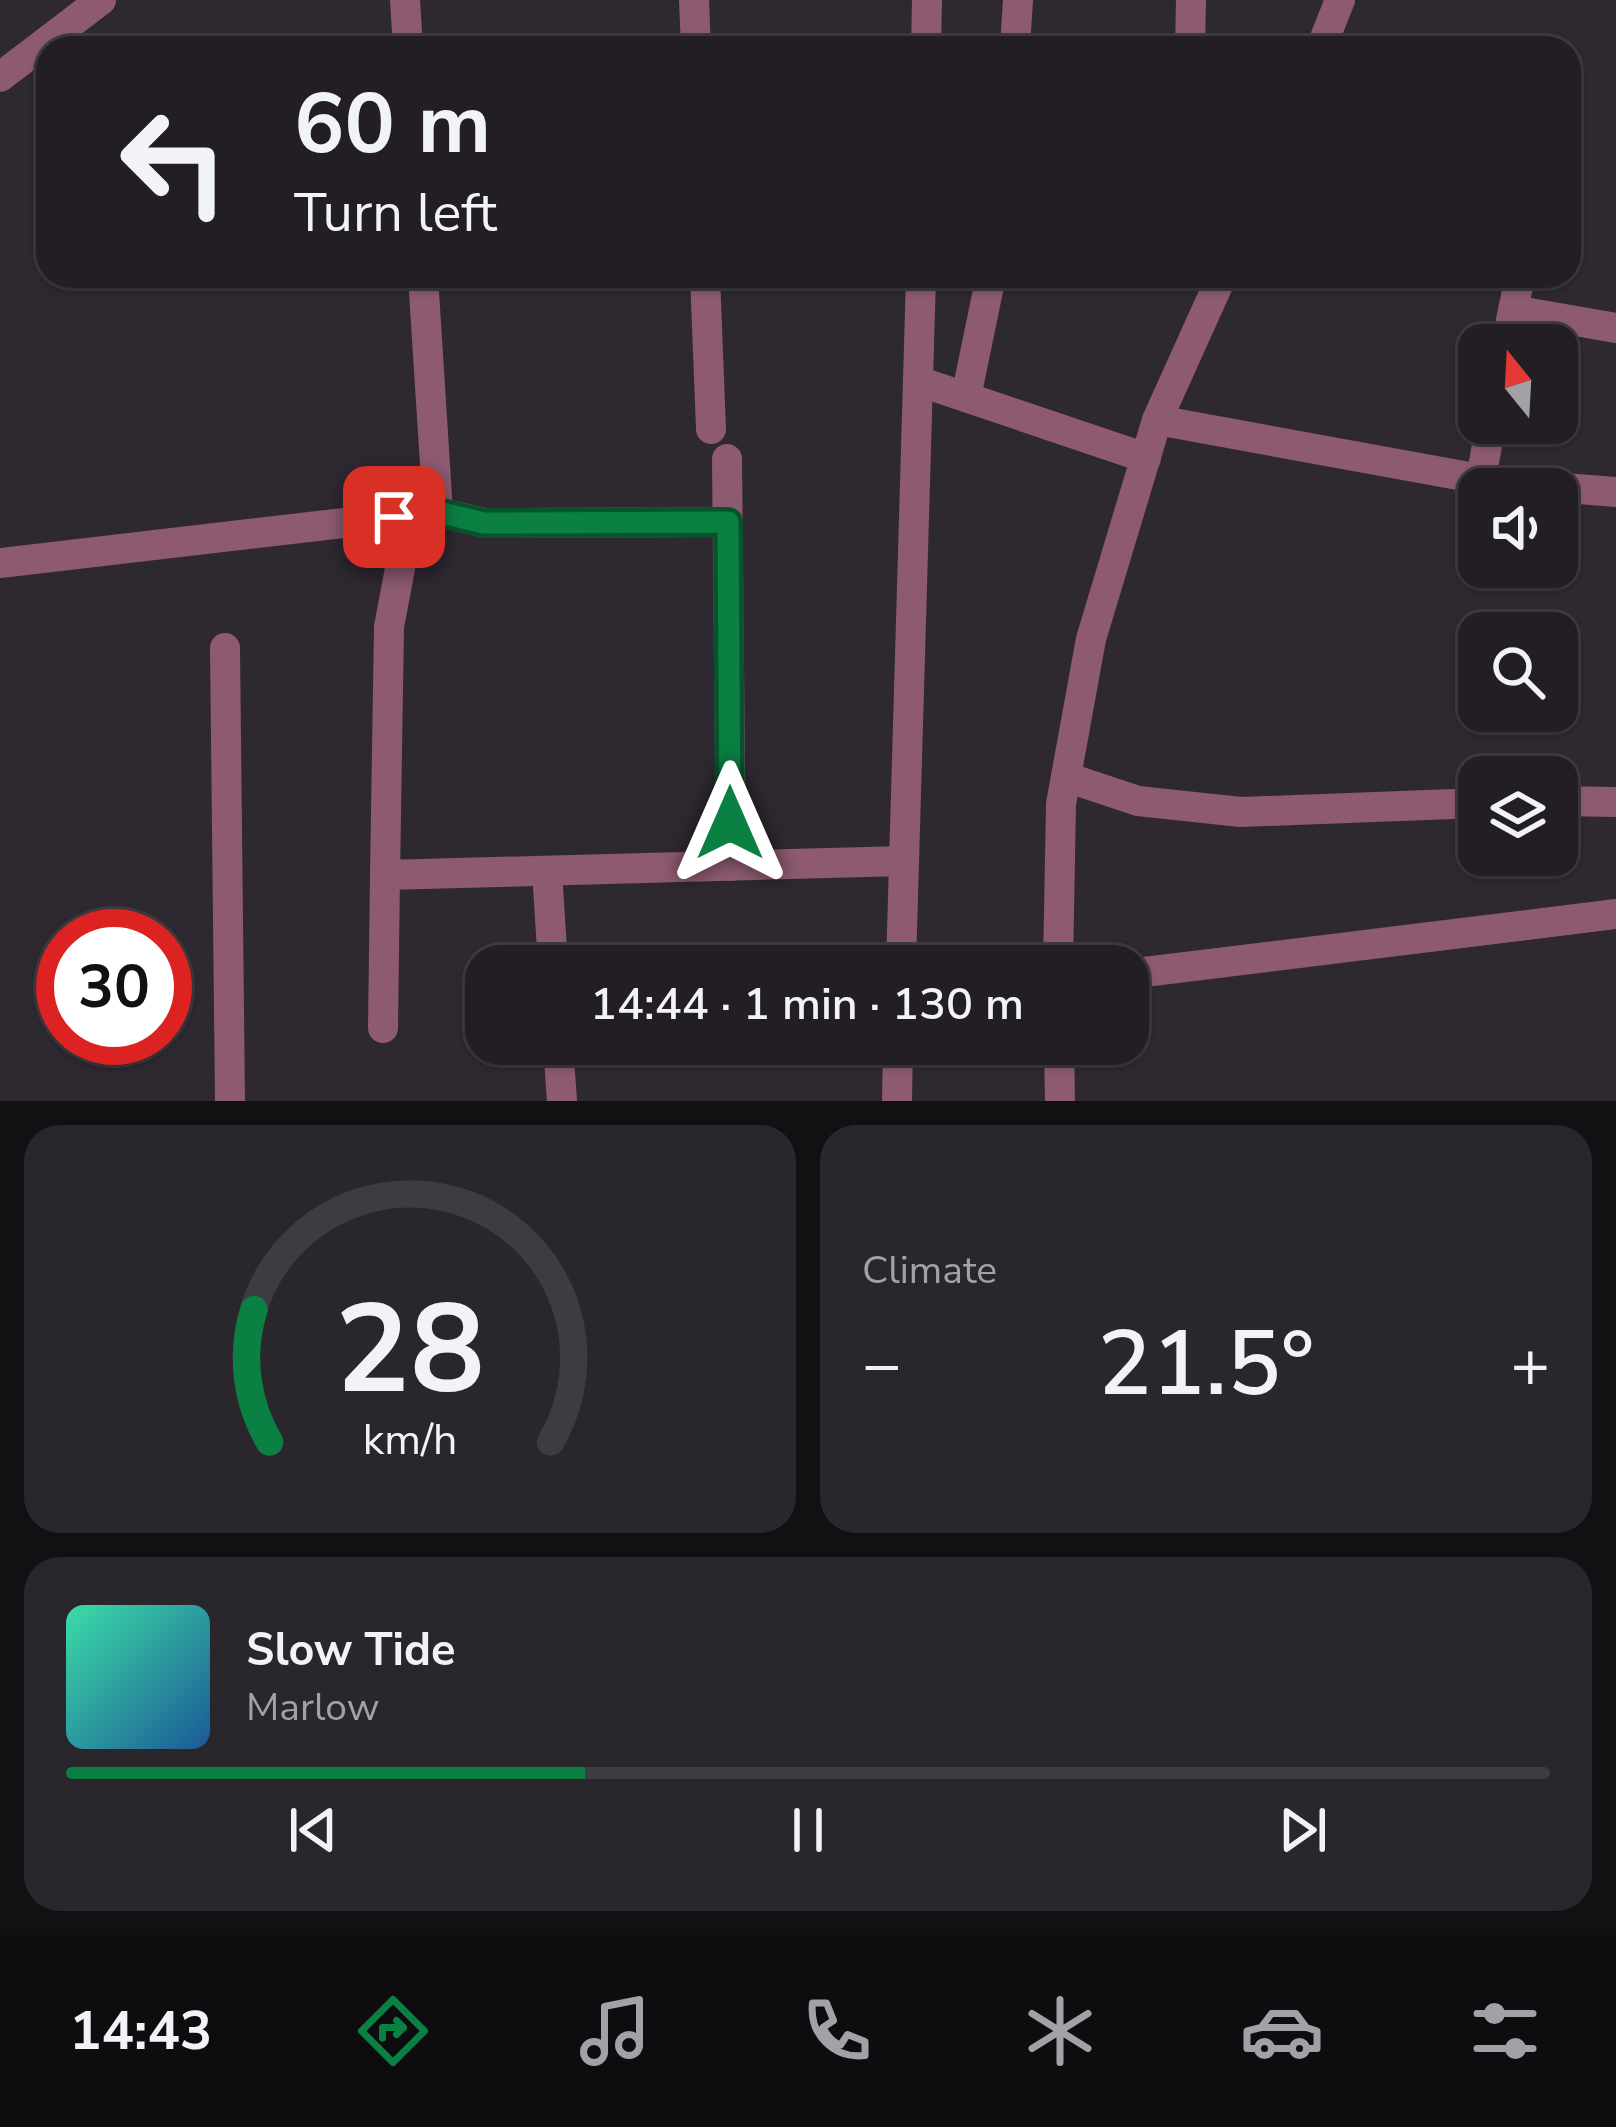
<!DOCTYPE html>
<meta charset="utf-8">
<style>
:root{--surface:#221e24;--page:#2a272c;--text:#f1f3f6;--muted:#a2a2a6;--line:#3f3c41;--accent:#0b8043}
body{margin:0;font-family:"Nunito Sans",sans-serif;background:var(--page);color:var(--text);height:100vh;display:flex;flex-direction:column;font-size:45px;white-space:nowrap}
*{box-sizing:border-box;margin:0}
p{font-size:39px;color:var(--muted)}
.icon{flex:none;width:66px;height:66px;fill:none;stroke:currentColor;stroke-width:2;stroke-linecap:round;stroke-linejoin:round}
.map{position:relative;height:1101px;overflow:hidden}
.panel{display:flex;flex-direction:column;gap:24px;padding:24px;background:#131014;flex:1}
.panel>*{flex:none}
.hud{position:absolute;left:36px;top:36px;width:1545px;height:252px;border-radius:36px;box-shadow:0 3px 9px #0004,0 0 0 3px var(--line);background:#221e24;color:var(--text);overflow:hidden}
.needle{width:78px;rotate:342deg}
.fabs{position:absolute;left:1458px;top:324px;display:grid;gap:24px}
.fabs a{display:grid;place-items:center;width:120px;height:120px;border-radius:24px;background:var(--surface);box-shadow:0 3px 9px #0004,0 0 0 3px var(--line);font-size:60px}
.speed{position:absolute;left:36px;top:909px;display:flex;gap:24px;font-size:60px;font-weight:700;text-align:center}
.speed>*{display:grid;place-content:center;width:156px;height:156px;border-radius:50%;background:var(--surface);box-shadow:0 3px 9px #0004,0 0 0 3px var(--line);line-height:1}
.speed .limit{border:18px solid #d22;background:#fff;color:#111}
.pin{position:absolute;display:grid;place-items:center;width:102px;height:102px;color:#fff;margin:-51px;border-radius:24px;box-shadow:0 6px 18px #0006}
.me{position:absolute;width:132px;margin:-66px;rotate:0deg;stroke-linejoin:round;filter:drop-shadow(0 0 9px #0008)}
.turn{display:flex;align-items:center;gap:42px;height:252px;padding:0 60px;font-size:54px}
.turn .icon{width:156px;height:156px;stroke-width:2.5}
.turn b{display:block;font-size:84px;line-height:102px}
.big{font-size:90px;font-weight:600;line-height:1.1}
.panel .card{flex:1;display:flex;flex-direction:column;justify-content:center;gap:18px;min-width:0;padding:0 42px;border-radius:36px;background:var(--page)}
.panel .dial{align-items:center;gap:0}
.dial svg{height:312px;overflow:visible;fill:none;stroke:var(--line);stroke-width:7;stroke-linecap:round;text-anchor:middle}
.dial text{fill:var(--text);stroke:none}
.song{display:flex;align-items:center;gap:36px}
.cover{width:144px;height:144px;border-radius:18px;background:linear-gradient(135deg,hsl(160 70% 55%),hsl(210 70% 35%))}
.played{height:12px;border-radius:6px;background:linear-gradient(90deg,var(--accent) 35%,var(--line) 35%)}
.keys{display:flex;justify-content:space-around;direction:ltr}
.heat{display:flex;justify-content:space-between;align-items:center;font-size:66px;direction:ltr}
.panel .tiles{flex:1;display:grid;gap:24px;grid-template-columns:1fr 1fr}
.card:last-child{grid-column:span 2}
.trip{position:absolute;left:465px;top:945px;width:684px;height:120px;border-radius:36px;background:var(--surface);box-shadow:0 3px 9px #0004,0 0 0 3px var(--line);font-weight:600;line-height:120px;text-align:center}
.tabs{display:flex;height:192px;justify-content:space-around;align-items:center;background:#0e0c0e;color:var(--muted)}
.tabs .icon{width:84px;height:84px}
.tabs .selected{color:var(--accent)}
.tabs b{font-size:54px;color:var(--text)}
.map>svg:first-child{display:block}
.lines{fill:none;stroke-linecap:round;stroke-linejoin:round}
.minor{stroke:#8d5a71;stroke-width:30}
.route-casing{stroke:#07532c;stroke-width:30}
.route{stroke:#0b8043;stroke-width:21}
</style>
<div class="map">
<svg width="1616" height="1101" viewBox="0 0 1616 1101">
<rect width="100%" height="100%" fill="#2e2830"/>
<g class="lines">
<!-- minor -->
<g class="minor">
<path d="M405,0L408,48"/>
<path d="M694,0L696,48"/>
<path d="M926,48L927,0"/>
<path d="M1015,48L1018,0"/>
<path d="M1190,48L1191,0"/>
<path d="M1321,48L1340,0"/>
<path d="M0,77L101,0"/>
<path d="M705,276L711,429"/>
<path d="M1513,310L1616,328"/>
<path d="M1506,345L1520,276"/>
<path d="M918,381L1146,458"/>
<path d="M966,397L991,276"/>
<path d="M1157,420L1502,483L1616,492"/>
<path d="M727,459L731,866"/>
<path d="M1481,479L1491,423"/>
<path d="M728,522L485,523L438,512L402,558L389,627L385,875L904,861"/>
<path d="M0,563L438,512L423,276"/>
<path d="M225,648L230,1101"/>
<path d="M1066,777L1138,801L1241,812L1479,803"/>
<path d="M1557,801L1616,802"/>
<path d="M547,871L553,966"/>
<path d="M901,966L921,276"/>
<path d="M1058,966L1061,804L1091,639L1157,420L1222,276"/>
<path d="M1128,974L1616,914"/>
<path d="M383,1028L385,875"/>
<path d="M558,1044L562,1101"/>
<path d="M1059,1044L1060,1101"/>
<path d="M897,1101L898,1044"/>
</g>
</g>
<g class="lines">
<defs>
<path id="route" d="M394,517L438,512L484,523L728,522L730,823"/>
</defs>
<!-- route casing -->
<use href="#route" class="route-casing"/>
<!-- route -->
<use href="#route" class="route"/>
</g>
</svg>
<div class="fabs">
<a><svg class="needle" viewBox="-14 -14 28 28"><path d="M0-13l5 13h-10z" fill="#e53935"/><path d="M0 13l5-13h-10z" fill="#a2a2a6"/></svg></a>
<a><svg class="icon" aria-label="sound" viewBox="0 0 24 24"><path d="M4 9h4l5-4v14l-5-4H4zM17 9q2 3 0 6"/></svg></a>
<a><svg class="icon" aria-label="search" viewBox="0 0 24 24"><circle cx="10" cy="10" r="6"/><path d="M15 15l6 6"/></svg></a>
<a><svg class="icon" aria-label="layers" viewBox="0 0 24 24"><path d="M12 4l9 5-9 5-9-5zM3 14l9 5 9-5"/></svg></a>
</div>
<div class="speed"><div class="limit">30</div></div>
<div class="pin" style="left:394px;top:517px;background:#d93025"><svg class="icon" aria-label="arrive" viewBox="0 0 24 24"><path d="M6 21V4h12l-3 4 3 4H6"/></svg></div>
<svg class="me" style="left:730px;top:823px" viewBox="-20 -20 40 40"><path d="M0-17L14 15 0 8-14 15z" fill="#0b8043" stroke="#fff" stroke-width="4"/></svg>
<div class="trip">14:44 · 1 min · 130 m</div>
<div class="hud">
<div class="turn"><svg class="icon" aria-label="left" viewBox="0 0 24 24"><path d="M17 20v-9H6M10 6l-5 5 5 5"/></svg><div><b>60 m</b>Turn left</div></div>
</div>
</div>
<section class="panel">
<div class="tiles">
<div class="card dial"><svg viewBox="0 0 100 80">
<path d="M14 69A42 42 0 1 1 86 69"/>
<path d="M14 69A42 42 0 0 1 10 35" stroke="#0b8043"/>
<text x="50" y="56" font-size="32" font-weight="700">28</text>
<text x="50" y="72" font-size="11">km/h</text>
</svg></div>
<div class="card"><p>Climate</p>
<div class="heat"><a>−</a><b class="big">21.5°</b><a>+</a></div>
</div>
<div class="card">
<div class="song"><i class="cover"></i><div><b>Slow Tide</b><p>Marlow</p></div></div>
<div class="played"></div>
<div class="keys"><svg class="icon" aria-label="previous" viewBox="0 0 24 24"><path d="M18 5L8 12l10 7zM5 5v14"/></svg><svg class="icon" aria-label="pause" viewBox="0 0 24 24"><path d="M8 5v14M16 5v14"/></svg><svg class="icon" aria-label="next" viewBox="0 0 24 24"><path d="M6 5l10 7-10 7zM19 5v14"/></svg></div>
</div>
</div>
</section>
<nav class="tabs">
<b>14:43</b>
<svg class="icon selected" aria-label="directions" viewBox="0 0 24 24"><path d="M12 3l9 9-9 9-9-9zM9 14v-3h6M13 9l2 2-2 2"/></svg>
<svg class="icon" aria-label="music" viewBox="0 0 24 24"><path d="M9 18V5l10-2v13"/><circle cx="6" cy="18" r="3"/><circle cx="16" cy="16" r="3"/></svg>
<svg class="icon" aria-label="phone" viewBox="0 0 24 24"><path d="M5 4h4l2 5-3 2q2 4 5 5l2-3 5 2v4C11 20 4 13 5 4z"/></svg>
<svg class="icon" aria-label="climate" viewBox="0 0 24 24"><path d="M12 3v18M4 7l16 10M4 17L20 7"/></svg>
<svg class="icon" aria-label="car" viewBox="0 0 24 24"><path d="M5 17H2v-5l4-1 3-4h7l3 4 3 1v5h-3M9 17h6M6 11h13"/><circle cx="7" cy="17" r="2"/><circle cx="17" cy="17" r="2"/></svg>
<svg class="icon" aria-label="filters" viewBox="0 0 24 24"><path d="M4 7h16M4 17h16"/><circle cx="9" cy="7" r="2"/><circle cx="15" cy="17" r="2"/></svg>
</nav>
